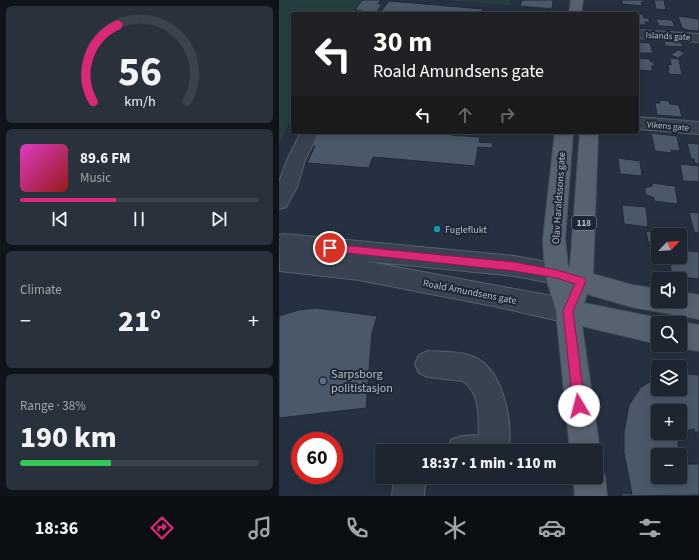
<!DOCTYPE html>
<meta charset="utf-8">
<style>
:root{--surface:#1c2530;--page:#29313c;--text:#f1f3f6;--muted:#a0a5ab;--line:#3a424c;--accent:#db2777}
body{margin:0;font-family:"Source Sans 3",sans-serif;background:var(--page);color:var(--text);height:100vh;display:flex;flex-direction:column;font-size:15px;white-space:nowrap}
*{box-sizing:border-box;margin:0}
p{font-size:13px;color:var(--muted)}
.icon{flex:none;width:22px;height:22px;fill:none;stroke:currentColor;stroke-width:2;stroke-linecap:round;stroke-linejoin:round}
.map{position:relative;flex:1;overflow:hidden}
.sheet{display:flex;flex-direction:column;gap:6px;padding:6px;background:#0f141a;width:279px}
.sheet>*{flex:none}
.banner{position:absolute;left:12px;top:12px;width:348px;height:122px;border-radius:4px;box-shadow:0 2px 10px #0003,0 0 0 1px var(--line);background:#202124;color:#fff;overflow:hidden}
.needle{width:26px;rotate:65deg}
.buttons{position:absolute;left:372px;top:228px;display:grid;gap:8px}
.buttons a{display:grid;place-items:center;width:36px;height:36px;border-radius:4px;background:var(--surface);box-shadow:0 2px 10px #0003,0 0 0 1px var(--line);font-size:20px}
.speed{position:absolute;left:12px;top:432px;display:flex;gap:8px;font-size:20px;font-weight:700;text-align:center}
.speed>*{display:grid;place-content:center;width:52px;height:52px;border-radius:50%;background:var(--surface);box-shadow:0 2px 10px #0003,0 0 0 1px var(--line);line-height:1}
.speed .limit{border:6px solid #d22;background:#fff;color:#111}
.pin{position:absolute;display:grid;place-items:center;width:34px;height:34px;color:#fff;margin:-17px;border:2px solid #fff;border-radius:50%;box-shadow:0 1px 4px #0007}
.me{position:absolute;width:44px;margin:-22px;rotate:352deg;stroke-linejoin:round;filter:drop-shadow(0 0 3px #0008)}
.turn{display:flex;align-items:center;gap:14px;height:84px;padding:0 16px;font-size:18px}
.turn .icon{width:52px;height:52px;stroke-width:2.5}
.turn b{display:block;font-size:28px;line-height:34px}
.lanes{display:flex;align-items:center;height:38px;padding:0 16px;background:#0003;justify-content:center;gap:20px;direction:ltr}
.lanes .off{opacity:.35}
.big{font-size:30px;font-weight:800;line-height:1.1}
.sheet .card{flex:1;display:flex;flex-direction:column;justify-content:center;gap:6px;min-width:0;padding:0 14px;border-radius:6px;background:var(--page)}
.sheet .dial{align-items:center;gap:0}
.dial svg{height:104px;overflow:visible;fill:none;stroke:var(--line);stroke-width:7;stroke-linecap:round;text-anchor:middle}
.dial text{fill:var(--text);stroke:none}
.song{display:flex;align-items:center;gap:12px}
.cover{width:48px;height:48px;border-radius:6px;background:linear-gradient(135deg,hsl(310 70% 55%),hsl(0 70% 35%))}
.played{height:4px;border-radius:2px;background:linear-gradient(90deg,var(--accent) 40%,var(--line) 40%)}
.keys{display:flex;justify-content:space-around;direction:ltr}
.heat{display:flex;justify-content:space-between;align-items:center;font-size:22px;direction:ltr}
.charge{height:6px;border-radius:3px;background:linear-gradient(90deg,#34c759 38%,var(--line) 0)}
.trip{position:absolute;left:96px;top:444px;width:228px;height:40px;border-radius:4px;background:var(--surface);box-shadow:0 2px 10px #0003,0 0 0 1px var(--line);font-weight:800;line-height:40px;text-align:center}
.dock{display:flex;height:64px;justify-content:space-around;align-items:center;background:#0b0f13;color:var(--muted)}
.dock .icon{width:28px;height:28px}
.dock .selected{color:var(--accent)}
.dock b{font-size:18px;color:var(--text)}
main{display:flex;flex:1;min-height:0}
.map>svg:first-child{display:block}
.green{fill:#273e41}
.building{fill:#4a5869;stroke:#202937;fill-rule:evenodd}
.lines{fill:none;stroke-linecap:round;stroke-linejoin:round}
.minor-casing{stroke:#57606d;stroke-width:2}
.major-casing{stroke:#454e5c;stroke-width:2}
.minor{fill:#394250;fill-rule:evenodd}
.major{fill:#576270;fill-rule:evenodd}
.route{fill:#db2777;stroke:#8e194d}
.culture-dot{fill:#0f9aa8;stroke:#1e2735;stroke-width:1.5}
.service-dot{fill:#5c6f8a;stroke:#1e2735;stroke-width:1.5}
.labels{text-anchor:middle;stroke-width:4;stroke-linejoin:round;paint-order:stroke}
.far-street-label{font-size:9px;fill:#b5beca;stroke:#1e2735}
.shield{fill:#1e2735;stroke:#88919d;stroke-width:1}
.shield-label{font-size:9px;font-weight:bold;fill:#b5beca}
.street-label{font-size:10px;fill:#b5beca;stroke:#1e2735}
.poi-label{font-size:10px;fill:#b5beca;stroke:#1e2735;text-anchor:start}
.near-poi-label{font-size:12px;fill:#b5beca;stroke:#1e2735;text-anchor:start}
</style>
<main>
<section class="sheet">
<div class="card dial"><svg viewBox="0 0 100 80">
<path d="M14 69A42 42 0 1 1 86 69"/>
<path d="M14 69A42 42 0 0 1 33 10" stroke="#db2777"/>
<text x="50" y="56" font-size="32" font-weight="700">56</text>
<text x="50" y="72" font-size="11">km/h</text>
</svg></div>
<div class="card">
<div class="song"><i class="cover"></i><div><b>89.6 FM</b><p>Music</p></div></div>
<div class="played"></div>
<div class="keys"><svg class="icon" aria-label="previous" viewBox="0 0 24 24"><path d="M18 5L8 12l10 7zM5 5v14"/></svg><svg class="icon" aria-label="pause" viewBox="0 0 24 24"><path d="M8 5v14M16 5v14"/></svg><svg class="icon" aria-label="next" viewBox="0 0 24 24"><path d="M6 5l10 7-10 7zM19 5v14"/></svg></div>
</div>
<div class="card"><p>Climate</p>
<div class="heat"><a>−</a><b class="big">21°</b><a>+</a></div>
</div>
<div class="card"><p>Range · 38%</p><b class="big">190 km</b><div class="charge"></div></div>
</section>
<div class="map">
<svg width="420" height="496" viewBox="0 0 420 496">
<rect width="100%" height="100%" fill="#253140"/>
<!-- green -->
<g class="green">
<path d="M0,0H83L73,14H14V116L0,144Z"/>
<path d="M166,0H231L230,5Z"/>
</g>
<!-- building -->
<g class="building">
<path d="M83,0H102L99,4H103L97,13L76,10Z"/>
<path d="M243,0H274L273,9L241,6Z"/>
<path d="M340,0H364L365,3L362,2L363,6L343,4V0Z"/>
<path d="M375,0H385L387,10L377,9Z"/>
<path d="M110,1L204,9L202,14H100Z"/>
<path d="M344,13L364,14L365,18H369L371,22H366L367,25H358V14Z"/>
<path d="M399,16L420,19V31L408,30L403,28Z"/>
<path d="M377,19L393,20L396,27L380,26Z"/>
<path d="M385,41L401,42L405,47L386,46Z"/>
<path d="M358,42L371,43L374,53H358Z"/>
<path d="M399,50L406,53L399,58L392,55Z"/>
<path d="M358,58L371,59V61L374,62L376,66H372L374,71L358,70Z"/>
<path d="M391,58L400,59L403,75L390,74L389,64L392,65Z"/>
<path d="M380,100L390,101L391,104L400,105L403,117L378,115L376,103H381Z"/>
<path d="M37,132H172V135L201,137L200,142L214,143L213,148L199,147L196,166L94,157L90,168L28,163L36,146L31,145Z"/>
<path d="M372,133L398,136L401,151L392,150L393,153L376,151Z"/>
<path d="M408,143L420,144V164L416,163L415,159H412Z"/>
<path d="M339,158L361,161L363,176L341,174Z"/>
<path d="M401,164L420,166V182L404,181Z"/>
<path d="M373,183L396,186L399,204L375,201V198L366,194V188L373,186Z"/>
<path d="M343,205L367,207L369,227L345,224Z"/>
<path d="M410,212L420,213V233L415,232Z"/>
<path d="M367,231L387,233V235H379V243L369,242Z"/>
<path d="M401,250L420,252V279L393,276L390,257H401Z"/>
<path d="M37,308L98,316L93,333L87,408L0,418V316L20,310Z"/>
<path d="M401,373L420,375V432H415V429L407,431L403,434L399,443L401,455H379V477H401V456L403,464H420V495L343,496L342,493L353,494L345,453V432L350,405L362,387L379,377V389H401ZM379,411H401V433H379Z"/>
</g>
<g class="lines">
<defs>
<g id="minor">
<path d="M358,30L420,34V42L358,38Z"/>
<path d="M358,117L420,122V134L358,129Z"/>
<path d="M22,132H40L26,160L18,187L7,207L0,209V182L8,160Z"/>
<path d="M5,234L235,256L278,264L286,267L290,274L286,281L278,284L235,276L86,261L289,299L298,303L301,311L298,319L289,323L219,307L80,280L1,271L0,235Z"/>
<path d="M149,351C162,352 177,351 189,355C225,364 233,420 230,451H168L172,440L183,436L200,435C199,414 202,395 184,381L149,377L140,373L136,364L140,355Z"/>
<path d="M115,477H147L145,496H113Z"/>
</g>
<g id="major">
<path d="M292,0H304L302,14H290Z"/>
<path d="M276,132H294L286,239L289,267H291L301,132H319L314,274L353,285L379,289V301H401V292L420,295V319L353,307L308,294L305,303L379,318L388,323H379V344L303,326L321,451L317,461V451H291L277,311L266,274L264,239Z"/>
<path d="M401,322L420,325V351L401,348L394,345H401V323H399Z"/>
<path d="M317,464L321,466L326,477L328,496H296L294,477H317Z"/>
</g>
</defs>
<!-- minor casing -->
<use href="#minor" class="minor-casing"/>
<!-- major casing -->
<use href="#major" class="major-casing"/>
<!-- minor -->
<use href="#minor" class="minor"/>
<!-- major -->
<use href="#major" class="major"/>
</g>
<!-- route -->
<path class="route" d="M51,244L235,262L278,270L305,278L307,281L294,311L306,406L304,410L300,412L296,410L294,406L284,311L296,284L278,278L235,271L51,251L47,250L46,248L47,245Z"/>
<!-- markers -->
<circle class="culture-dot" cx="158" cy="229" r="4"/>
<circle class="service-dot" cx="44" cy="381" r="4"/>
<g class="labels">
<!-- far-street labels -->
<g class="far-street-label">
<text transform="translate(389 36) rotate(3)" y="3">Islands gate</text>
<text transform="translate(389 126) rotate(5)" y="3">Vikens gate</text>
</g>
<!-- shield labels -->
<rect class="shield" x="293" y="216" width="24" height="14" rx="3"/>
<g class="shield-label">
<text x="305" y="226">118</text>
</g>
<!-- street labels -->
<g class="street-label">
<text transform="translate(279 198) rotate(-86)" y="4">Olav Haraldssons gate</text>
<text transform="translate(191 291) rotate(11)" y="4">Roald Amundsens gate</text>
</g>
<!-- poi labels -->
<g class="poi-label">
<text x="166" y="233">Fugleflukt</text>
</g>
<!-- near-poi labels -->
<g class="near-poi-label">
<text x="52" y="378">Sarpsborg<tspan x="52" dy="14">politistasjon</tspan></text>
</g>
</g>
</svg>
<div class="buttons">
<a><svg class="needle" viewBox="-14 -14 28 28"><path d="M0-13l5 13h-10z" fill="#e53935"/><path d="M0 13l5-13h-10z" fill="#a0a5ab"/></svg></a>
<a><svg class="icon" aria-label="sound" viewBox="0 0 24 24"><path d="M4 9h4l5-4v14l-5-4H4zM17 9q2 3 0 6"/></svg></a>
<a><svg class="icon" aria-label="search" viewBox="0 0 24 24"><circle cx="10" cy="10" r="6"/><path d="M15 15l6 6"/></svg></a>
<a><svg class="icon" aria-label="layers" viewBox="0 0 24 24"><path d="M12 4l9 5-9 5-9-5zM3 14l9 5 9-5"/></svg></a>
<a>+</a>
<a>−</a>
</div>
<div class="speed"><div class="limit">60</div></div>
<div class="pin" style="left:51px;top:248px;background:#d93025"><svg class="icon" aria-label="arrive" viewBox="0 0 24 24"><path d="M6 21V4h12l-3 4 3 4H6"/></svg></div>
<svg class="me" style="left:300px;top:406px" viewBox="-20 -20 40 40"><circle r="19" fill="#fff"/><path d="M0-13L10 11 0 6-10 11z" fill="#db2777"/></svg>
<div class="trip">18:37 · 1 min · 110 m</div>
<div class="banner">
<div class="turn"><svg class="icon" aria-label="left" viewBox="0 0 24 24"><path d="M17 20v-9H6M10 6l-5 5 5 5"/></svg><div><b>30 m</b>Roald Amundsens gate</div></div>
<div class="lanes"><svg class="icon" aria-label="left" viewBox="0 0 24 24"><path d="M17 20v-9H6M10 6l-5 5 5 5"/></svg><svg class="icon off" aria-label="ahead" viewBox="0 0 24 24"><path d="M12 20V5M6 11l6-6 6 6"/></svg><svg class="icon off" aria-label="right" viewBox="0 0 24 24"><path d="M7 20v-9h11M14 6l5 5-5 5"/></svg></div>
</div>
</div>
</main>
<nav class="dock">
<b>18:36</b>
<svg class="icon selected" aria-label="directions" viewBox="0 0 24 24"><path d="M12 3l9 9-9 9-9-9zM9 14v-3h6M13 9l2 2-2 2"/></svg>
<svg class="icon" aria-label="music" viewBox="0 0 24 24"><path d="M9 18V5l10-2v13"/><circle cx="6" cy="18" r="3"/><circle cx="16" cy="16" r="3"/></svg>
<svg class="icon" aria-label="phone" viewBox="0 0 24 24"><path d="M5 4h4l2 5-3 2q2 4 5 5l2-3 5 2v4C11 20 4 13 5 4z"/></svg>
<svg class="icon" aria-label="climate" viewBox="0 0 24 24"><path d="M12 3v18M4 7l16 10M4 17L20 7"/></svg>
<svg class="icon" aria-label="car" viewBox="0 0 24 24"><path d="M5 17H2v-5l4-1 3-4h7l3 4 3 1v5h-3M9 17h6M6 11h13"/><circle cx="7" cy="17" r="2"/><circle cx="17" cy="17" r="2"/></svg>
<svg class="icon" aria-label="filters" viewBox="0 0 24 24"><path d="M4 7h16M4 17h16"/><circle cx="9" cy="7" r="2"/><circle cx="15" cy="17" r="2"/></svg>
</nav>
